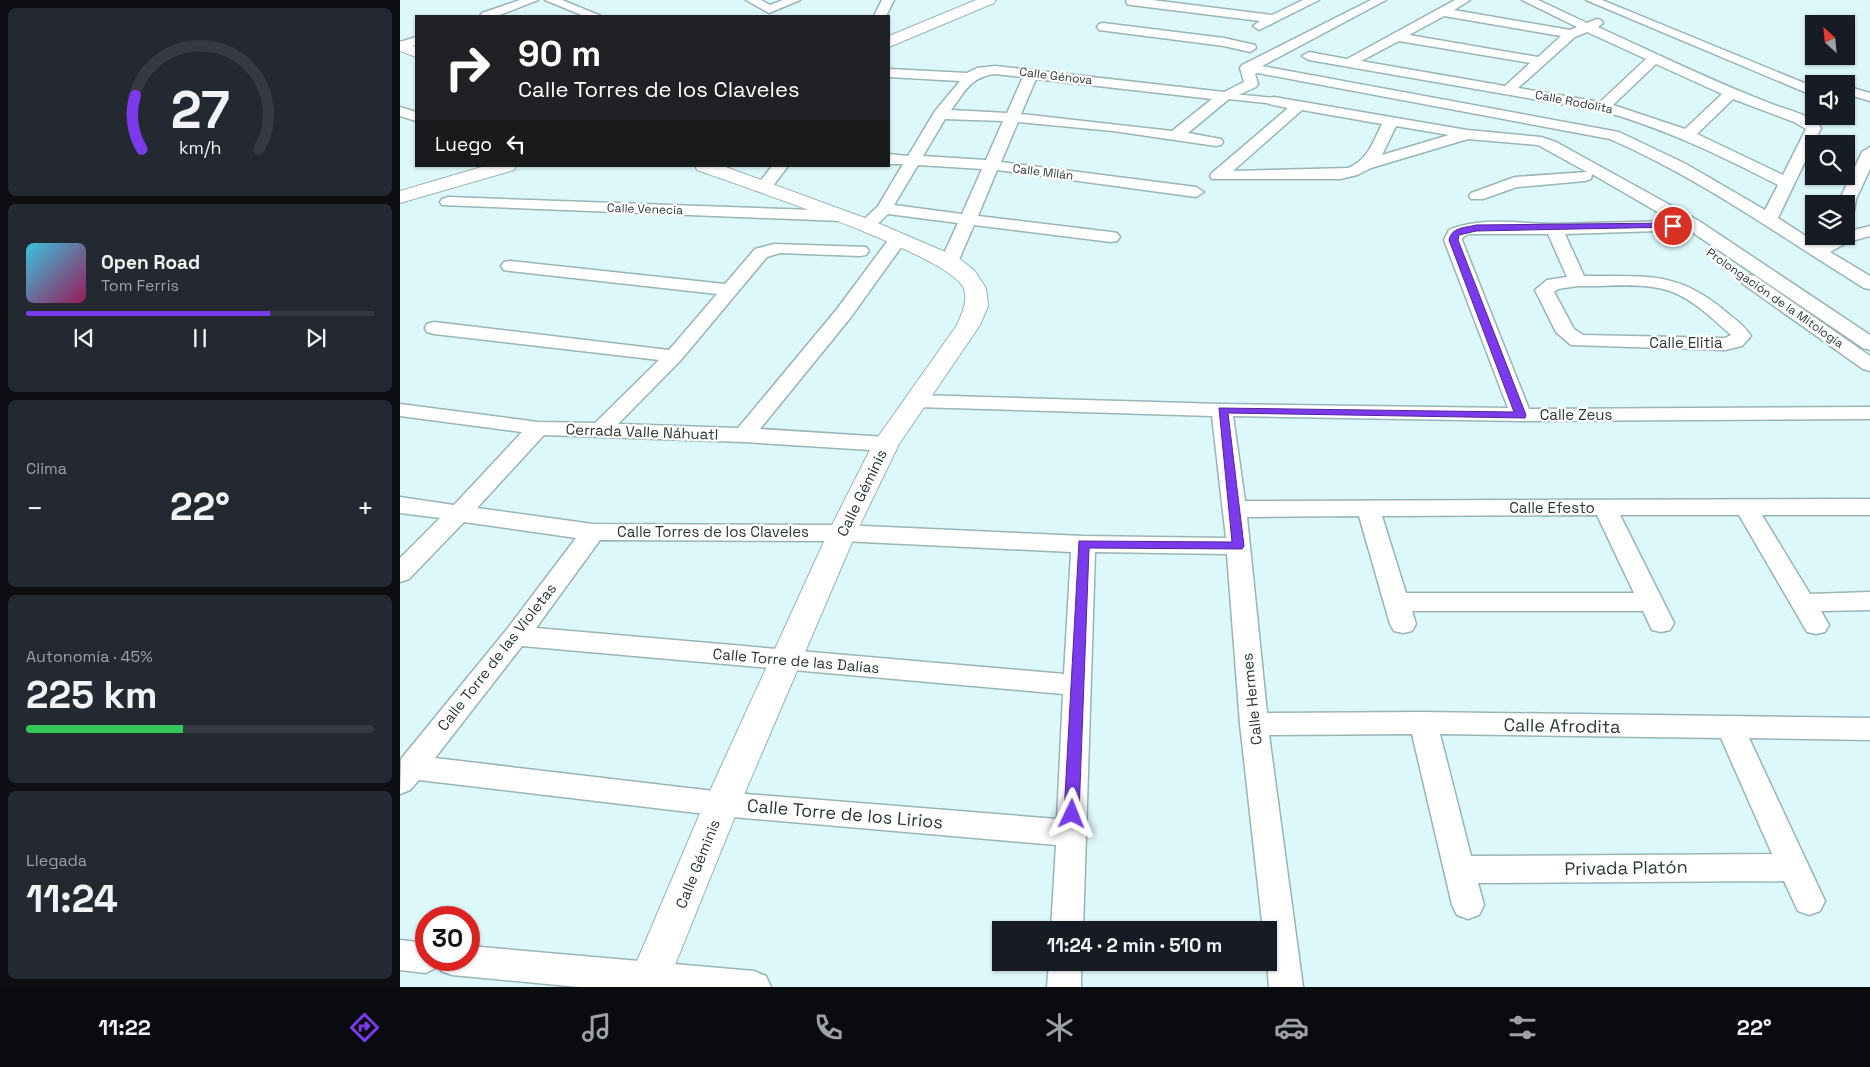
<!DOCTYPE html>
<html lang="es">
<meta charset="utf-8">
<style>
:root{--surface:#171b24;--page:#242831;--text:#f1f3f6;--muted:#9ea1a6;--line:#363941;--accent:#7c3aed}
body{margin:0;font-family:"Space Grotesk",sans-serif;background:var(--page);color:var(--text);height:100vh;display:flex;flex-direction:column;font-size:19px;white-space:nowrap}
*{box-sizing:border-box;margin:0}
p{font-size:16px;color:var(--muted)}
.icon{flex:none;width:28px;height:28px;fill:none;stroke:currentColor;stroke-width:2;stroke-linecap:round;stroke-linejoin:round}
.map{position:relative;flex:1;overflow:hidden}
.details{display:flex;flex-direction:column;gap:8px;padding:8px;background:#0d0f14;width:400px}
.details>*{flex:none}
.hud{position:absolute;left:15px;top:15px;width:475px;height:152px;border-radius:0px;box-shadow:0 1px 4px #0004;background:#202124;color:#fff;overflow:hidden}
.needle{width:32px;rotate:333deg}
.tools{position:absolute;left:1405px;top:15px;display:grid;gap:10px}
.tools a{display:grid;place-items:center;width:50px;height:50px;border-radius:0px;background:var(--surface);box-shadow:0 1px 4px #0004;font-size:25px}
.speed{position:absolute;left:15px;top:906px;display:flex;gap:10px;font-size:25px;font-weight:700;text-align:center}
.speed>*{display:grid;place-content:center;width:65px;height:65px;border-radius:50%;background:var(--surface);box-shadow:0 1px 4px #0004;line-height:1}
.speed .limit{border:8px solid #d22;background:#fff;color:#111}
.pin{position:absolute;display:grid;place-items:center;width:42px;height:42px;color:#fff;margin:-21px;border:2px solid #fff;border-radius:50%;box-shadow:0 1px 5px #0007}
.me{position:absolute;width:55px;margin:-28px;rotate:2deg;stroke-linejoin:round;filter:drop-shadow(0 0 4px #0008)}
.turn{display:flex;align-items:center;gap:18px;height:105px;padding:0 20px;font-size:22px}
.turn .icon{width:65px;height:65px;stroke-width:2.5}
.turn b{display:block;font-size:35px;line-height:42px}
.then{display:flex;align-items:center;height:48px;padding:0 20px;background:#0003;gap:10px;font-size:19px}
.big{font-size:38px;font-weight:600;line-height:1.1}
.details .widget{flex:1;display:flex;flex-direction:column;justify-content:center;gap:8px;min-width:0;padding:0 18px;border-radius:8px;background:var(--page)}
.details .dial{align-items:center;gap:0}
.dial svg{height:130px;overflow:visible;fill:none;stroke:var(--line);stroke-width:7;stroke-linecap:round;text-anchor:middle}
.dial text{fill:var(--text);stroke:none}
.song{display:flex;align-items:center;gap:15px}
.cover{width:60px;height:60px;border-radius:8px;background:linear-gradient(135deg,hsl(190 70% 55%),hsl(330 70% 35%))}
.played{height:5px;border-radius:2px;background:linear-gradient(90deg,var(--accent) 70%,var(--line) 70%)}
.keys{display:flex;justify-content:space-around;direction:ltr}
.heat{display:flex;justify-content:space-between;align-items:center;font-size:28px;direction:ltr}
.charge{height:8px;border-radius:4px;background:linear-gradient(90deg,#34c759 45%,var(--line) 0)}
.trip{position:absolute;left:592px;top:921px;width:285px;height:50px;border-radius:0px;background:var(--surface);box-shadow:0 1px 4px #0004;font-weight:600;line-height:50px;text-align:center}
.tab-bar{display:flex;height:80px;justify-content:space-around;align-items:center;background:#090b0e;color:var(--muted)}
.tab-bar .icon{width:35px;height:35px}
.tab-bar .on{color:var(--accent)}
.tab-bar b{font-size:22px;color:var(--text)}
main{display:flex;flex:1;min-height:0}
.map>svg:first-child{display:block}
.lines{fill:none;stroke-linecap:round;stroke-linejoin:round}
.pedestrian-casing{stroke:#99b4b7;stroke-width:3}
.minor-casing{stroke:#99b4b7;stroke-width:3}
.tertiary-casing{stroke:#99b4b7;stroke-width:2}
.primary-casing{stroke:#99b4b7;stroke-width:2}
.pedestrian{fill:#fff;fill-rule:evenodd}
.minor{fill:#fff;fill-rule:evenodd}
.tertiary{fill:#fff;fill-rule:evenodd}
.primary{fill:#fff;fill-rule:evenodd}
.route{fill:#7c3aed;stroke:#51269a}
.labels{text-anchor:middle;stroke-width:4.5;stroke-linejoin:round;paint-order:stroke}
.far-street-label{font-size:12px;fill:#2c3738;stroke:#fff}
.street-label{font-size:15px;fill:#2c3738;stroke:#fff}
.near-street-label{font-size:18px;fill:#2c3738;stroke:#fff}
</style>
<main>
<section class="details">
<div class="widget dial"><svg viewBox="0 0 100 80">
<path d="M14 69A42 42 0 1 1 86 69"/>
<path d="M14 69A42 42 0 0 1 10 36" stroke="#7c3aed"/>
<text x="50" y="56" font-size="32" font-weight="700">27</text>
<text x="50" y="72" font-size="11">km/h</text>
</svg></div>
<div class="widget">
<div class="song"><i class="cover"></i><div><b>Open Road</b><p>Tom Ferris</p></div></div>
<div class="played"></div>
<div class="keys"><svg class="icon" aria-label="previous" viewBox="0 0 24 24"><path d="M18 5L8 12l10 7zM5 5v14"/></svg><svg class="icon" aria-label="pause" viewBox="0 0 24 24"><path d="M8 5v14M16 5v14"/></svg><svg class="icon" aria-label="next" viewBox="0 0 24 24"><path d="M6 5l10 7-10 7zM19 5v14"/></svg></div>
</div>
<div class="widget"><p>Clima</p>
<div class="heat"><a>−</a><b class="big">22°</b><a>+</a></div>
</div>
<div class="widget"><p>Autonomía · 45%</p><b class="big">225 km</b><div class="charge"></div></div>
<div class="widget"><p>Llegada</p><b class="big">11:24</b></div>
</section>
<div class="map">
<svg width="1470" height="987" viewBox="0 0 1470 987">
<rect width="100%" height="100%" fill="#dcf8fb"/>
<g class="lines">
<defs>
<path id="pedestrian" d="M824,93L874,98L879,101L874,104L820,98L819,96Z"/>
<g id="minor">
<path d="M120,0H138L97,16H80L82,13Z"/>
<path d="M145,0H162L201,16H184Z"/>
<path d="M346,0H361L370,5L383,0H400L369,13Z"/>
<path d="M482,0H494L486,16H474Z"/>
<path d="M726,0H752L872,15L903,0H919L859,30L853,26L860,21L731,5L727,4Z"/>
<path d="M971,0H986L862,66L1219,132L1286,164L1365,210L1378,185C1321,156 1264,128 1202,111L909,60L902,56L909,52L947,59L1055,0H1070L1054,10L1170,30L1177,27L1122,0H1138L1187,23L1197,19L1201,20L1203,23L1198,27C1257,54 1316,83 1377,106C1391,111 1413,116 1421,128L1378,218L1418,244L1433,236H1446V232L1470,226V236L1448,242L1430,252L1470,276V289L1464,288C1380,236 1301,179 1210,139L858,73L855,74L858,84L856,87L829,99L788,133L821,139L823,142L821,145L816,146L713,131L618,122L601,162L796,187L804,192L796,197L597,170L578,216L711,232L717,233L720,237L717,241L711,242L574,225L558,262L555,266H543L540,262L558,223L488,214C479,222 472,232 460,229L458,225L478,206L503,164H489V154L508,156L535,111L560,81L489,77V69L567,73L577,68L595,66L824,92L844,82L840,68L842,65ZM1044,16L1161,36L1138,57L1009,35ZM1187,32L1246,59L1200,102L1118,88L1175,37ZM999,41L1130,63L1105,86L961,61ZM1256,64L1322,94L1285,129L1213,105ZM595,74L623,77L607,113L551,110C565,92 570,77 595,74ZM636,79L812,99L772,131L621,114ZM1333,99L1394,122L1406,129L1383,175L1297,134ZM545,119L603,121L586,160L523,156ZM518,165L582,169L562,214L494,205Z"/>
<path d="M1186,0H1202L1414,87V96Z"/>
<path d="M703,23L824,38L855,45L856,48L850,52L824,46L699,30L697,27L699,24Z"/>
<path d="M16,37V45L0,49V42Z"/>
<path d="M1446,86L1470,93V101L1446,94Z"/>
<path d="M874,97L1067,130L1141,137L1156,142L1299,221L1470,335V350L1463,348L1289,230L1165,234L1184,276C1245,277 1277,270 1326,312C1335,319 1345,326 1351,336L1342,346L1325,350L1171,345L1156,332L1135,290L1147,280L1167,277L1148,234H1069L1063,237L1062,240L1129,409L1470,407V419L1121,421L833,416L845,501L1470,499V515H1362L1410,594L1470,592V610L1421,611L1429,625L1425,632L1416,634L1407,632L1339,515H1220L1274,623L1270,630L1261,632L1252,630L1243,611H1012L1016,624L1012,631L1003,633L994,631L990,624L959,516L847,517L867,713L1023,712L1470,718V740L1349,738L1425,901L1420,911L1409,915L1398,911L1384,881L1078,883L1084,905L1079,915L1068,919L1057,915L1052,905L1012,734L869,735L903,987H869L867,962H869V930H863L840,724L827,554L695,552L683,930H651L656,845L322,816L19,780L10,790L0,794L1,759L107,629L176,538L64,522L9,579L0,582V558L40,518L0,513V497L54,505L122,432L0,416V404L138,422L195,423L259,360L34,334L27,332L25,328L27,324L34,322L269,350L317,294L110,271L104,270L101,266L104,262L110,261L325,284L355,249L374,244L466,247L469,251L466,255L460,256L380,253L367,257L281,360L218,424L338,428L437,309L492,235H504L507,239L451,317L360,429L486,437L494,439L497,444L494,449L486,451L344,442L144,435L77,508L193,524L442,525L683,536L826,538L812,416L517,407L510,405L507,401L510,397L517,395L822,404L1108,408L1044,240L1049,230C1081,216 1121,224 1155,224C1194,223 1234,222 1273,221L1192,174L1191,179L1185,181L1117,187L1083,199H1071L1069,196L1071,193L1115,177L1187,172L1138,145L1068,139L971,168L957,175L940,179H812L810,176L812,173L888,108L869,104L867,101L869,98ZM902,110L982,124C973,142 968,160 948,168L833,171ZM996,126L1049,135L982,155ZM1178,286C1209,287 1246,281 1275,293C1296,302 1314,320 1331,335L1325,338L1183,335L1174,329L1154,292L1158,289ZM1197,515L1234,593H1006L982,516ZM200,540L442,541L671,552L664,674L136,628ZM122,646L663,694L657,819L322,792L35,758ZM1040,734L1321,738L1372,854L1071,856Z"/>
<path d="M0,107L16,112V121L0,116Z"/>
<path d="M1470,147V169L1456,199L1454,211L1446,216V204H1439L1440,199L1462,152Z"/>
<path d="M372,166H388L369,191H357L355,188Z"/>
<path d="M48,197L441,211L447,212L449,216L447,220L441,221L42,205L40,202L42,199Z"/>
<path d="M1349,275L1355,276L1470,356V371L1463,369L1343,284L1340,280L1343,276Z"/>
<path d="M0,940L26,943V960H69V946L354,971L366,976L371,987H179L52,975L41,971L39,966L26,973L0,970Z"/>
<path d="M649,962H681V987H647Z"/>
</g>
<g id="tertiary">
<path d="M0,41L16,47V57L0,51Z"/>
<path d="M295,166H323L473,221L557,257L574,270L586,288L588,306L580,325L499,444L456,533L340,804L266,987H226L304,804L428,533L473,444L557,325C562,313 568,302 564,289C554,256 338,185 297,170Z"/>
</g>
<g id="primary">
<path d="M576,0H596L594,3L489,47V36Z"/>
<path d="M85,166H116L114,170L0,203V191Z"/>
</g>
</defs>
<!-- pedestrian casing -->
<use href="#pedestrian" class="pedestrian-casing"/>
<!-- minor casing -->
<use href="#minor" class="minor-casing"/>
<!-- tertiary casing -->
<use href="#tertiary" class="tertiary-casing"/>
<!-- primary casing -->
<use href="#primary" class="primary-casing"/>
<!-- pedestrian -->
<use href="#pedestrian" class="pedestrian"/>
<!-- minor -->
<use href="#minor" class="minor"/>
<!-- tertiary -->
<use href="#tertiary" class="tertiary"/>
<!-- primary -->
<use href="#primary" class="primary"/>
</g>
<!-- route -->
<path class="route" d="M1273,223L1277,226L1276,227L1076,231L1059,235L1058,240L1126,415L1125,418L828,413L844,546L842,549L689,548L679,814L677,818L672,820L666,818L664,814L679,541L832,542L819,408L1114,412L1049,240C1052,227 1064,228 1076,225Z"/>
<g class="labels">
<!-- far-street labels -->
<g class="far-street-label">
<text transform="translate(656 76) rotate(7)" y="4">Calle Génova</text>
<text transform="translate(1174 102) rotate(11)" y="4">Calle Rodolita</text>
<text transform="translate(643 172) rotate(7)" y="4">Calle Milán</text>
<text transform="translate(245 209) rotate(2)" y="4">Calle Venecia</text>
<text transform="translate(1375 298) rotate(35)" y="4">Prolongación de la Mitología</text>
</g>
<!-- street labels -->
<g class="street-label">
<text x="1286" y="348">Calle Elitia</text>
<text x="1176" y="420">Calle Zeus</text>
<text transform="translate(242 432) rotate(2)" y="5">Cerrada Valle Náhuatl</text>
<text transform="translate(462 493) rotate(-64)" y="5">Calle Géminis</text>
<text x="1152" y="513">Calle Efesto</text>
<text x="313" y="537">Calle Torres de los Claveles</text>
<text transform="translate(97 657) rotate(-52)" y="5">Calle Torre de las Violetas</text>
<text transform="translate(396 661) rotate(5)" y="5">Calle Torre de las Dalias</text>
<text transform="translate(852 699) rotate(-96)" y="5">Calle Hermes</text>
<text transform="translate(298 864) rotate(-68)" y="5">Calle Géminis</text>
</g>
<!-- near-street labels -->
<g class="near-street-label">
<text transform="translate(1162 726) rotate(1)" y="6">Calle Afrodita</text>
<text transform="translate(445 814) rotate(5)" y="6">Calle Torre de los Lirios</text>
<text transform="translate(1226 868) rotate(-1)" y="6">Privada Platón</text>
</g>
</g>
</svg>
<div class="tools">
<a><svg class="needle" viewBox="-14 -14 28 28"><path d="M0-13l5 13h-10z" fill="#e53935"/><path d="M0 13l5-13h-10z" fill="#9ea1a6"/></svg></a>
<a><svg class="icon" aria-label="sound" viewBox="0 0 24 24"><path d="M4 9h4l5-4v14l-5-4H4zM17 9q2 3 0 6"/></svg></a>
<a><svg class="icon" aria-label="search" viewBox="0 0 24 24"><circle cx="10" cy="10" r="6"/><path d="M15 15l6 6"/></svg></a>
<a><svg class="icon" aria-label="layers" viewBox="0 0 24 24"><path d="M12 4l9 5-9 5-9-5zM3 14l9 5 9-5"/></svg></a>
</div>
<div class="speed"><div class="limit">30</div></div>
<div class="pin" style="left:1273px;top:226px;background:#d93025"><svg class="icon" aria-label="arrive" viewBox="0 0 24 24"><path d="M6 21V4h12l-3 4 3 4H6"/></svg></div>
<svg class="me" style="left:672px;top:814px" viewBox="-20 -20 40 40"><path d="M0-17L14 15 0 8-14 15z" fill="#7c3aed" stroke="#fff" stroke-width="4"/></svg>
<div class="trip">11:24 · 2 min · 510 m</div>
<div class="hud">
<div class="turn"><svg class="icon" aria-label="right" viewBox="0 0 24 24"><path d="M7 20v-9h11M14 6l5 5-5 5"/></svg><div><b>90 m</b>Calle Torres de los Claveles</div></div>
<div class="then">Luego<svg class="icon" aria-label="left" viewBox="0 0 24 24"><path d="M17 20v-9H6M10 6l-5 5 5 5"/></svg></div>
</div>
</div>
</main>
<nav class="tab-bar">
<b>11:22</b>
<svg class="icon on" aria-label="directions" viewBox="0 0 24 24"><path d="M12 3l9 9-9 9-9-9zM9 14v-3h6M13 9l2 2-2 2"/></svg>
<svg class="icon" aria-label="music" viewBox="0 0 24 24"><path d="M9 18V5l10-2v13"/><circle cx="6" cy="18" r="3"/><circle cx="16" cy="16" r="3"/></svg>
<svg class="icon" aria-label="phone" viewBox="0 0 24 24"><path d="M5 4h4l2 5-3 2q2 4 5 5l2-3 5 2v4C11 20 4 13 5 4z"/></svg>
<svg class="icon" aria-label="climate" viewBox="0 0 24 24"><path d="M12 3v18M4 7l16 10M4 17L20 7"/></svg>
<svg class="icon" aria-label="car" viewBox="0 0 24 24"><path d="M5 17H2v-5l4-1 3-4h7l3 4 3 1v5h-3M9 17h6M6 11h13"/><circle cx="7" cy="17" r="2"/><circle cx="17" cy="17" r="2"/></svg>
<svg class="icon" aria-label="filters" viewBox="0 0 24 24"><path d="M4 7h16M4 17h16"/><circle cx="9" cy="7" r="2"/><circle cx="15" cy="17" r="2"/></svg>
<b>22°</b>
</nav>
